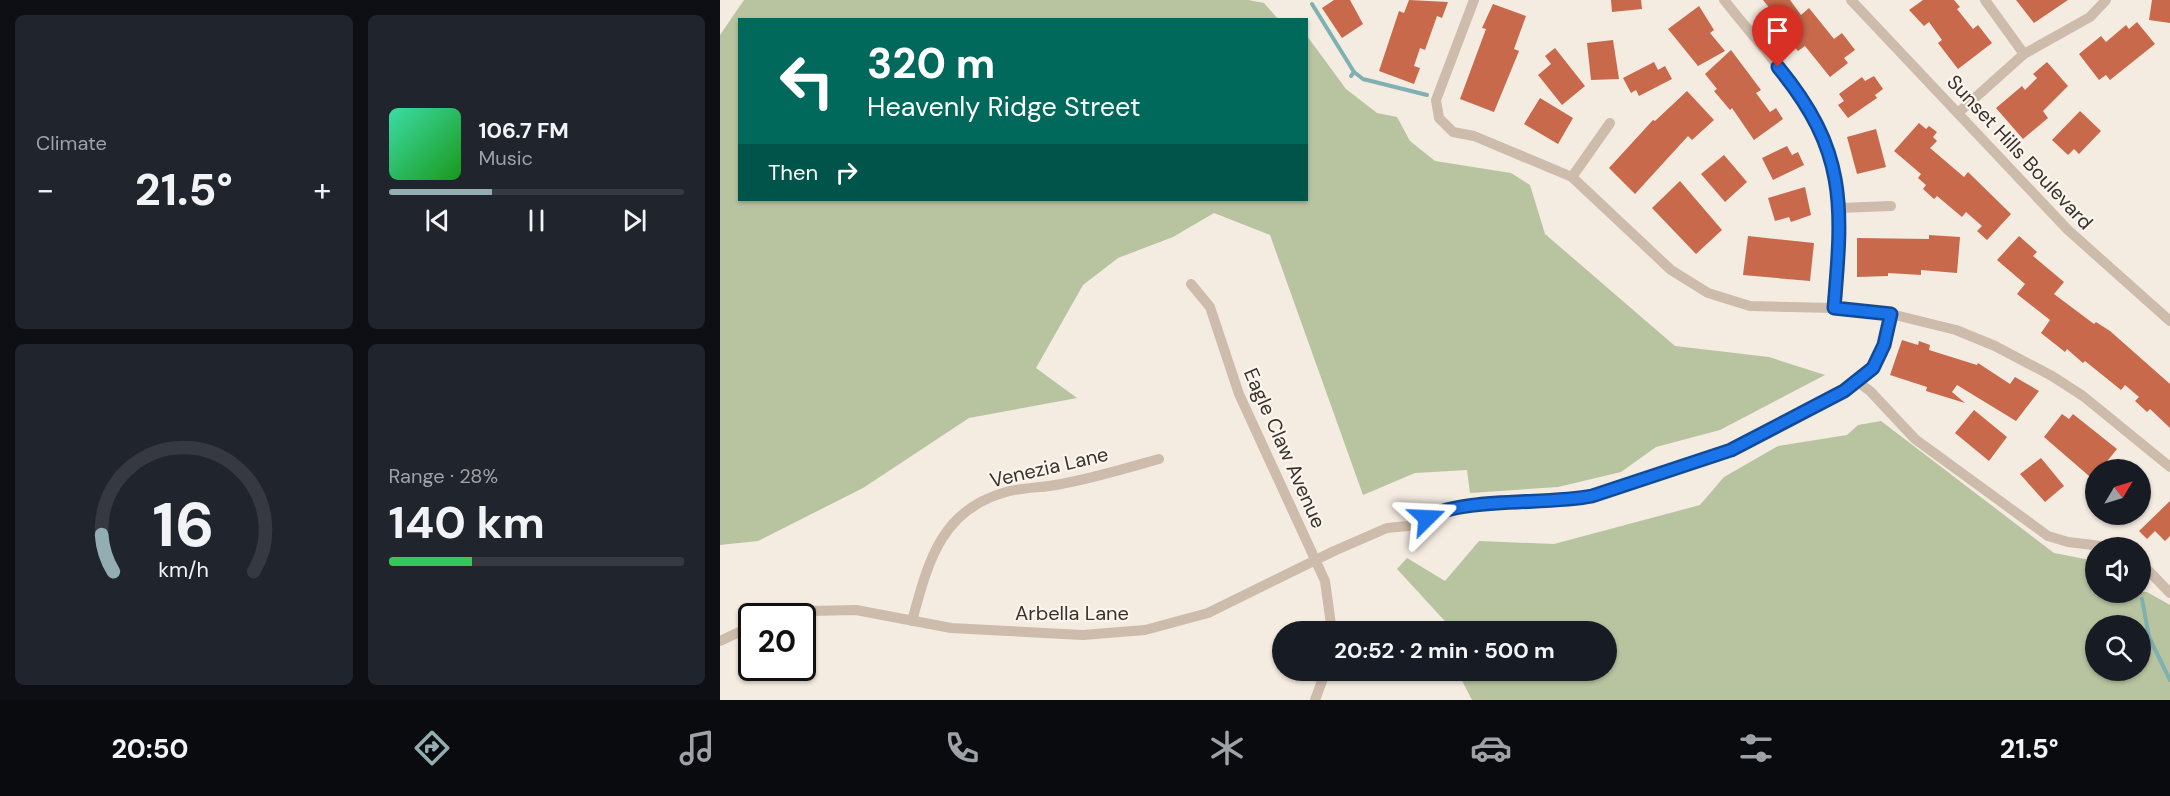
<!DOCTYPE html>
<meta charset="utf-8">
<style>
:root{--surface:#171b24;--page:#20242c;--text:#f1f3f6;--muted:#9ea1a6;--line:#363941;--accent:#92aeb2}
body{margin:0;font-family:"DM Sans",sans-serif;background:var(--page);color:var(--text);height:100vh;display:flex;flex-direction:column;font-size:22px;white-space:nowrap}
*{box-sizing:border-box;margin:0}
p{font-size:20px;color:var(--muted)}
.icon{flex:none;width:33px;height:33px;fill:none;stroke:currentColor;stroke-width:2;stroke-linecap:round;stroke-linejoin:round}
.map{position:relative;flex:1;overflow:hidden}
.side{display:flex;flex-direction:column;gap:15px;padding:15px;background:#0d0f14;width:720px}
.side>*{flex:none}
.hud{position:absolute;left:18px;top:18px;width:570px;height:183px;border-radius:0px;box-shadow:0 2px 4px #0004;background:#00695c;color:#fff;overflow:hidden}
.needle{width:39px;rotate:52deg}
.buttons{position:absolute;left:1365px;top:459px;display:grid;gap:12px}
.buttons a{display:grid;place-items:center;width:66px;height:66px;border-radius:50%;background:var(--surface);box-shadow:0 2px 4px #0004;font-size:30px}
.speed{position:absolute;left:18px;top:603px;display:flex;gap:12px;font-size:30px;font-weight:700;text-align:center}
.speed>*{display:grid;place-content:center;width:78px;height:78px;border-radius:50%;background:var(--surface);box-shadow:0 2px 4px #0004;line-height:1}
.speed .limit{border:3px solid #111;border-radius:9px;background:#fff;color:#111}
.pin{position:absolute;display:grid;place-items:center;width:51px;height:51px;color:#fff;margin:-62px -26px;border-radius:50% 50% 50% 0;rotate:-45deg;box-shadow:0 0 6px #0007}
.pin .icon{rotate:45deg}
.me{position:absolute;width:66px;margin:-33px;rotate:69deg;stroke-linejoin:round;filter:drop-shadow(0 0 4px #0008)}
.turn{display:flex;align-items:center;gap:21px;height:126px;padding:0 30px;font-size:27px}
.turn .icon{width:78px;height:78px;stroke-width:2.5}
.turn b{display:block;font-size:42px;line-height:51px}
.then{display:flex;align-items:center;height:57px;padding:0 30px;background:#0003;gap:12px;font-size:22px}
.big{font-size:45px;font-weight:700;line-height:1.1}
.side .widget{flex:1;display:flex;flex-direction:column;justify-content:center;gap:9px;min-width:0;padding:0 21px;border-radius:9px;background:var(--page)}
.side .dial{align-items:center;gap:0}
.dial svg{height:156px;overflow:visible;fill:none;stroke:var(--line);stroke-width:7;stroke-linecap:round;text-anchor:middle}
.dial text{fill:var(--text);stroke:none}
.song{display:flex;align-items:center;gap:18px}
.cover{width:72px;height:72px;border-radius:9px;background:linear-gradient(135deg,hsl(160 70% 55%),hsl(120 70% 35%))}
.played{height:6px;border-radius:3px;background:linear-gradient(90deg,var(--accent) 35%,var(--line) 35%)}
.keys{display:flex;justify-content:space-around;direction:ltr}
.heat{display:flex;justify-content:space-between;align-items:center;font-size:33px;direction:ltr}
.charge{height:9px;border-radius:4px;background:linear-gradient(90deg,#34c759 28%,var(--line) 0)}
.side .tiles{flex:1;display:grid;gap:15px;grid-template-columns:repeat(2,1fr)}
.trip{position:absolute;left:552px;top:621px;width:345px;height:60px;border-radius:30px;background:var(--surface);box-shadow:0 2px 4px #0004;font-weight:700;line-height:60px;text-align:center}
.menu{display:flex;height:96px;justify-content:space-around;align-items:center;background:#090b0e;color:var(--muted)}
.menu .icon{width:42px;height:42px}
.menu .current{color:var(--accent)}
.menu b{font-size:27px;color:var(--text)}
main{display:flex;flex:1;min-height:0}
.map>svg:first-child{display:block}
.green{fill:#b8c4a0;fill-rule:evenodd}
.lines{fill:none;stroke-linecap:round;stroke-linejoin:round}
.stream{stroke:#7fb0b2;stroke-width:4}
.building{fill:#c8694b}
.minor{stroke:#cdbbac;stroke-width:10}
.route-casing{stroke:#114b97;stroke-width:15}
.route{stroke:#1a73e8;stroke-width:10}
.labels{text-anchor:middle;stroke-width:4.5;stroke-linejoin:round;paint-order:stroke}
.street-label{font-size:20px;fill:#3b302b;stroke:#fbf5ee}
</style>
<main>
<section class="side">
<div class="tiles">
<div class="widget"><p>Climate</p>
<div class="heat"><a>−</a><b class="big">21.5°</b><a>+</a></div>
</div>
<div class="widget">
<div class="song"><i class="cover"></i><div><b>106.7 FM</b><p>Music</p></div></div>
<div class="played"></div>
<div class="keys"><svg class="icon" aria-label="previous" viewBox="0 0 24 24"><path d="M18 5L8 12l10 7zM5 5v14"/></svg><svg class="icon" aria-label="pause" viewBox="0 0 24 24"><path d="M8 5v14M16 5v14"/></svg><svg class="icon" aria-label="next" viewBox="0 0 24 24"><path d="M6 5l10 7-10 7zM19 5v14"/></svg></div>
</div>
<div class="widget dial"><svg viewBox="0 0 100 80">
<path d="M14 69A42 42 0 1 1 86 69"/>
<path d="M14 69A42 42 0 0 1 8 50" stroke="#92aeb2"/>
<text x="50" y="56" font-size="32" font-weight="700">16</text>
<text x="50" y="72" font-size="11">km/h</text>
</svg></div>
<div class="widget"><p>Range · 28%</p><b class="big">140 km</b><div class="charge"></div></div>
</div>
</section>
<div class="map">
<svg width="1450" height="700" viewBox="0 0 1450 700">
<rect width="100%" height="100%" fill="#f4ebe1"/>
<!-- green -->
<g class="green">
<path d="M24,0H528L544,3L558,19L20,20V200H586L587,36L626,89L657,113L677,117L690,141L715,161L791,173L810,185L825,234L955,346L1049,357L1105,375L1000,430L936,447L901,472L838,487L750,493L747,470L695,473L643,495L550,235L494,213L453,237L398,258L363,285L316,368L357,398L249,418L143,488L38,541L0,545V35Z"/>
<path d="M1161,421L1334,553L1375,561L1376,592H1427L1450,605V700H752L737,671L886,670V632L734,631L677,569L687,558L725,581L759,541L834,544L980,505L1004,477L1058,446L1127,435L1138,425ZM1376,626H1420V670H1376Z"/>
</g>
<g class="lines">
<!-- stream -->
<g class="stream">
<path d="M592,4L634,72"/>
<path d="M631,76L634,72L643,79L707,95"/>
<path d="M1422,599L1429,637L1450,680"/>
</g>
</g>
<!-- building -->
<g class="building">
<path d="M614,0H630L643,24L622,38L602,8Z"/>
<path d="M689,0L728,2L722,18L717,16L705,50L700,48L694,66L700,68L694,84L659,71L679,11L684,13Z"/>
<path d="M891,0H921L922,9L892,12Z"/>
<path d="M1043,0H1070L1081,15L1089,8L1114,39L1122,33L1135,50L1124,58L1128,63L1110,77L1085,46L1078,51L1068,39L1072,36Z"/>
<path d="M1203,0H1234L1240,7L1237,9L1253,29L1258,25L1272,43L1238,69L1218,43L1222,40L1209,22L1204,26L1189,10Z"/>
<path d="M1296,0H1348L1314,23Z"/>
<path d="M1432,0H1450V23L1429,20Z"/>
<path d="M773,4L806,16L794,49L799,51L774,112L740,99L766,29L762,28Z"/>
<path d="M979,6L994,30L990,33L1005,51L978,66L948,29Z"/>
<path d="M1417,22L1435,44L1390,80L1386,75L1379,80L1359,54L1381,36L1386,42L1406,25L1409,29Z"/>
<path d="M893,40L899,79L871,80L867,43Z"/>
<path d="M835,48L865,86L842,105L818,75L831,64L825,56Z"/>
<path d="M1011,50L1041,90L1036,93L1050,112L1056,108L1063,119L1034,140L1012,108L1010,110L994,91L997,89L985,74Z"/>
<path d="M934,62L938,70L945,66L952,79L919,96L916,90L911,93L903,78Z"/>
<path d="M1327,62L1348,86L1323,111L1328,118L1303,139L1276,108L1302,86L1305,90L1317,78L1313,74Z"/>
<path d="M1154,76L1163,89L1155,95L1157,98L1128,118L1118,105L1124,101L1119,94L1142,77L1145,81Z"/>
<path d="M967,91L994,120L972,140L968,136L915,194L889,168L933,120L935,121Z"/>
<path d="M820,98L853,118L838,144L804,124Z"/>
<path d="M1360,111L1381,131L1359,154L1354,149L1348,155L1332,140Z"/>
<path d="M1199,123L1206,129L1209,126L1217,132L1213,137L1217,141L1210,148L1244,177L1248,172L1291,214L1267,240L1257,231L1262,226L1246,212L1242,217L1217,196L1214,199L1203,189L1206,185L1198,178L1201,174L1174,151Z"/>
<path d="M1156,129L1166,167L1137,174L1127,137Z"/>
<path d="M1067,146L1072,155L1078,152L1084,165L1053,180L1042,158Z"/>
<path d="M1004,155L1027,182L1005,202L981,174Z"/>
<path d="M960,181L1002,230L976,254L932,208Z"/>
<path d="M1085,187L1091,215L1071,222L1069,217L1055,221L1048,198Z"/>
<path d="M1209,235L1240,237L1237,273L1201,270V275L1168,273V276L1137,277V238L1209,239Z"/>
<path d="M1028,236L1094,243L1090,281L1023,275Z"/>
<path d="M1299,236L1317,252L1313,256L1344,282L1334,294L1374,324L1376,322L1390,331L1450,384V428L1430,409L1427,412L1415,401L1419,397L1405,385L1401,390L1365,361L1363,363L1347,349L1345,352L1321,333L1330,320L1297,294L1305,284L1277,260Z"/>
<path d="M1182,340L1198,345L1199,341L1210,345L1209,350L1257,365L1258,363L1290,384L1295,377L1319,391L1296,421L1237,385L1232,392L1245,403L1206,391L1207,387L1170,375Z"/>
<path d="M1254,410L1287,437L1269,461L1235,433Z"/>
<path d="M1342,414L1349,419L1353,414L1397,449L1380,470H1376V482L1324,437Z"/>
<path d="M1321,458L1344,486L1325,502L1300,474Z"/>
<path d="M1450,501V536L1445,541L1435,531L1427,539L1419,531Z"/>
</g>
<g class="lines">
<!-- minor -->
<g class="minor">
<path d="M754,0L716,100L719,118L733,132L754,136L852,177L951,270L988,293L1030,306L1114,308L1171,314L1236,330L1275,346L1332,376L1363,396L1450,467"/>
<path d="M1004,0C1055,64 1114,121 1120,207C1123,240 1117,274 1114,308"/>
<path d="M1131,0L1348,230L1450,321"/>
<path d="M1265,0L1304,54"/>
<path d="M1238,113L1304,54L1370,17L1386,0"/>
<path d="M852,177L890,123"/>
<path d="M1120,208L1171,206"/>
<path d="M471,284L490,307L519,394L605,581L612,632"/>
<path d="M1138,382L1150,391L1195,439L1328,536L1348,542L1398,548"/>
<path d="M1420,562L1450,593"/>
<path d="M60,616L88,611L136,610L231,628L363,635L425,630L488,613L614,551L667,528L698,525L719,510L731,507L851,500L872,496L1011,450L1124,391L1147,374L1159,358L1171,314"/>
<path d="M192,621C208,563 220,510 286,492C304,487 323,488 341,484C374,478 407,468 439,459"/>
<path d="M0,641L32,626"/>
<path d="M595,700L606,670"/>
</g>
</g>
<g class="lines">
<defs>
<path id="route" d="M707,518C741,497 828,505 872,496L1011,450L1124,391L1153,368L1164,345L1171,314L1114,308C1123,204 1127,151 1058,67"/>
</defs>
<!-- route casing -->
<use href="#route" class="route-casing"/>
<!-- route -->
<use href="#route" class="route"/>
</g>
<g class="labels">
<!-- street labels -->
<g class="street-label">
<text transform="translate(1300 152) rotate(47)" y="7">Sunset Hills Boulevard</text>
<text transform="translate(565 448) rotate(66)" y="7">Eagle Claw Avenue</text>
<text transform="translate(329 467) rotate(-13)" y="7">Venezia Lane</text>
<text x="352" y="620">Arbella Lane</text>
</g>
</g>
</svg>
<div class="buttons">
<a><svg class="needle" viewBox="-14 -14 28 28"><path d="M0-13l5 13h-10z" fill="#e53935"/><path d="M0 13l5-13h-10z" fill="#9ea1a6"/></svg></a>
<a><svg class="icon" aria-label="sound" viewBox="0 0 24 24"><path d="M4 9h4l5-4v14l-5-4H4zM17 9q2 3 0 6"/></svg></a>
<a><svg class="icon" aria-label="search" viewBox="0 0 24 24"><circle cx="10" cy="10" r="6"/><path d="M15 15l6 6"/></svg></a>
</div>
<div class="speed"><div class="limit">20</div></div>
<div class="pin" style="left:1058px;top:67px;background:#d93025"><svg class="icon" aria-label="arrive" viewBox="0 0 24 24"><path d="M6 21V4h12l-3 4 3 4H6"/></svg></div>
<svg class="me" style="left:707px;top:518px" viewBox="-20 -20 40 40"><path d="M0-17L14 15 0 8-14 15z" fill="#1a73e8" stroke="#fff" stroke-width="4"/></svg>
<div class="trip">20:52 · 2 min · 500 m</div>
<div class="hud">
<div class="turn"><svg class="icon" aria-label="left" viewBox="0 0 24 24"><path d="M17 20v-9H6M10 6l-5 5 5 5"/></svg><div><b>320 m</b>Heavenly Ridge Street</div></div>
<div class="then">Then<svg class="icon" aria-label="right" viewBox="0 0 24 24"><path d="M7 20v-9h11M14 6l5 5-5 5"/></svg></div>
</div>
</div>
</main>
<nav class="menu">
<b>20:50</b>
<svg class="icon current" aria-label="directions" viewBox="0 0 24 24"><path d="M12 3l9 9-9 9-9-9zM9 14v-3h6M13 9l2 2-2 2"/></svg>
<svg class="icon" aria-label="music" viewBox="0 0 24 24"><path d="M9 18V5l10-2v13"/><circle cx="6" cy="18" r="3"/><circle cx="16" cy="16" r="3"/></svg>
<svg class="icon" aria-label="phone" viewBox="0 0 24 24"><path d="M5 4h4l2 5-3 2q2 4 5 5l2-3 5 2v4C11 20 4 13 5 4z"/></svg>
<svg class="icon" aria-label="climate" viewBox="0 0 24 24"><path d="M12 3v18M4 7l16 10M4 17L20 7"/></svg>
<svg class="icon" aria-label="car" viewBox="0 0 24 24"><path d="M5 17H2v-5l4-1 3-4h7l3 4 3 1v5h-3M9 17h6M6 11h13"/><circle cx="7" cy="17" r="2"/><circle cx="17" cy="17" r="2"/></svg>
<svg class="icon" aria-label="filters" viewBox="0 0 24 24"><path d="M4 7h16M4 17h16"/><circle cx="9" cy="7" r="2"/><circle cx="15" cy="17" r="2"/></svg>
<b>21.5°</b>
</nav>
